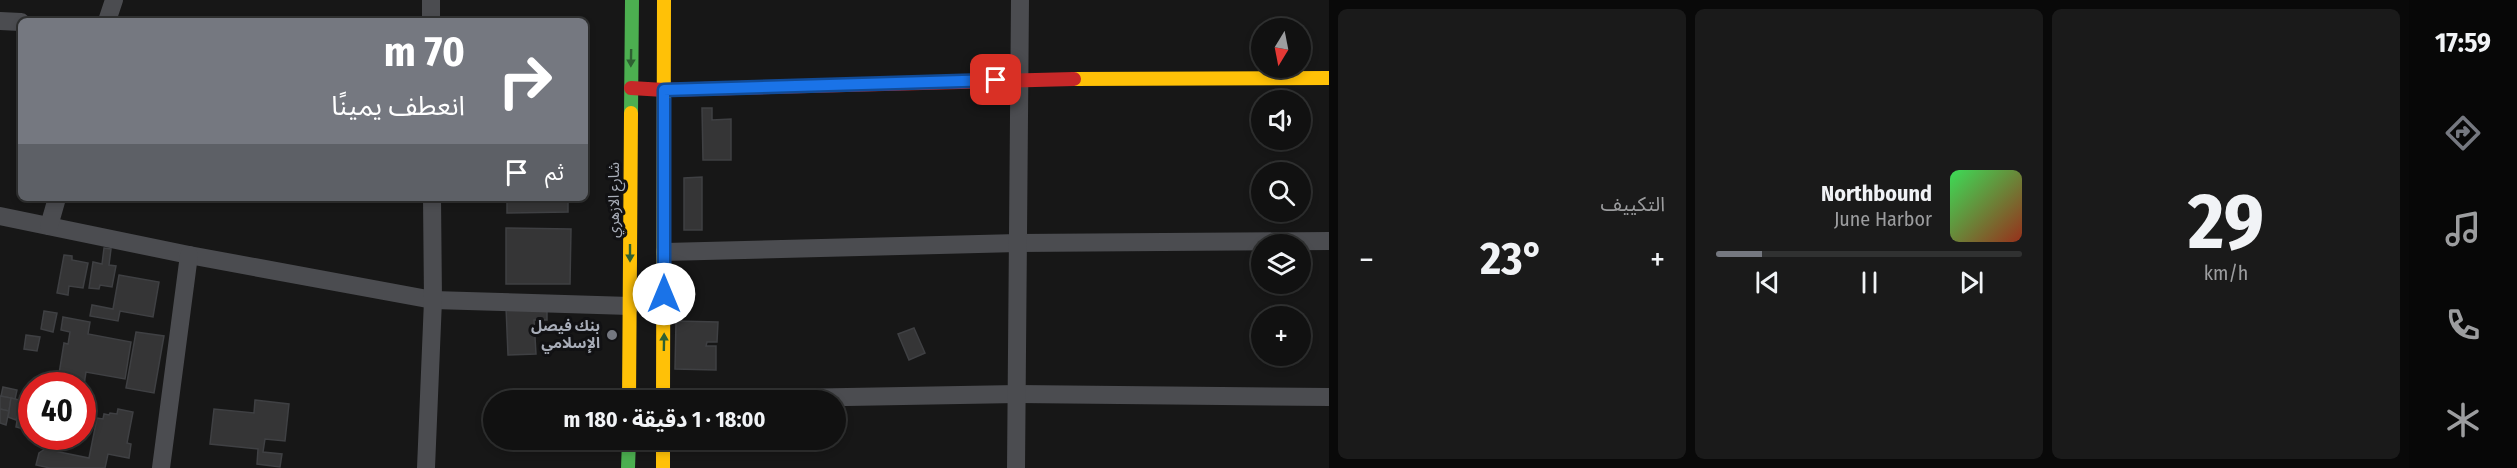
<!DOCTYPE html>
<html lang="ar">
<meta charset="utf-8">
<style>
:root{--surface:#111;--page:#1a1a1a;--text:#f1f3f6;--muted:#9c9d9f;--line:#303131;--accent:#757880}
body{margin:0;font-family:"Fira Sans Condensed","Noto Sans Arabic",sans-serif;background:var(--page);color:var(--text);direction:rtl;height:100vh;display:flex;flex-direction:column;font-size:22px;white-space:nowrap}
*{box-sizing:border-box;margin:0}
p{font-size:20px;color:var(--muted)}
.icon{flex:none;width:33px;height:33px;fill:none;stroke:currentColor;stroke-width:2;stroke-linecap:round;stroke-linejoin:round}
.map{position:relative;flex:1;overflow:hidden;direction:ltr}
.panel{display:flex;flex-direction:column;gap:9px;padding:9px;background:#090909;width:1080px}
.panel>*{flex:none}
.top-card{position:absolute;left:18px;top:18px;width:570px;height:183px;border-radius:9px;box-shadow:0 3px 9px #0003,0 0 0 2px var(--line);direction:rtl;background:#757880;color:#fff;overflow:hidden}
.needle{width:39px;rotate:190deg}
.buttons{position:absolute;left:1251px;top:18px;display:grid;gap:12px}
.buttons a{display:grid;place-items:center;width:60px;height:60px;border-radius:50%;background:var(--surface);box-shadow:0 3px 9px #0003,0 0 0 2px var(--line);font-size:30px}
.speed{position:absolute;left:18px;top:372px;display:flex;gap:12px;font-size:30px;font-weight:700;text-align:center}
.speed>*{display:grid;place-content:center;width:78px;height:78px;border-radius:50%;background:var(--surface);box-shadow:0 3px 9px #0003,0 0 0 2px var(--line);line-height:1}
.speed .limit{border:9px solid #d22;background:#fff;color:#111}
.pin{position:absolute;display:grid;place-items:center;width:51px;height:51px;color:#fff;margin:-26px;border-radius:12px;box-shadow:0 3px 9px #0006}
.me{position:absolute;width:66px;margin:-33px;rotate:0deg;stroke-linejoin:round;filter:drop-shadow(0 0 4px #0008)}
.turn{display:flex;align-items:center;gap:21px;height:126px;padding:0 24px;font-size:27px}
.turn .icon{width:78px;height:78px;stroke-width:2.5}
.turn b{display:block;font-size:42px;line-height:51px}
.then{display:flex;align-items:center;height:57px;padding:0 24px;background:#0003;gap:12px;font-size:22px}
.big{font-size:45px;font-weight:700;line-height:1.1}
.panel .widget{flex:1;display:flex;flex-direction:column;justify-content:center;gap:9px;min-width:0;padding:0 21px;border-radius:9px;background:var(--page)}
.panel .dial{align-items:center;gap:0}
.dial b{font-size:78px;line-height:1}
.song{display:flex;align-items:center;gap:18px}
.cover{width:72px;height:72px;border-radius:9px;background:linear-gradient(135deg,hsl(130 70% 55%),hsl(10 70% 35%))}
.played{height:6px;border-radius:3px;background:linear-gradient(90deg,var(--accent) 15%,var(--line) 15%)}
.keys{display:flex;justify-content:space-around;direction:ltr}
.heat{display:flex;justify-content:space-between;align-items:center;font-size:33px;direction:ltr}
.panel .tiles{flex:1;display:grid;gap:9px;grid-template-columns:repeat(3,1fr)}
.trip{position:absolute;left:483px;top:390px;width:363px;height:60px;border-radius:30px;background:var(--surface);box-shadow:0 3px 9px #0003,0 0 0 2px var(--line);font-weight:700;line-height:60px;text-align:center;direction:rtl}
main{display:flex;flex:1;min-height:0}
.menu{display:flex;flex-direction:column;width:108px;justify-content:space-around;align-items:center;background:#070707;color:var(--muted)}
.menu .icon{width:42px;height:42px}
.menu .current{color:var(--accent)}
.menu b{font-size:27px;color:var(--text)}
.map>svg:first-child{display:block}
.building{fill:#353536;stroke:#3f4043;stroke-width:1.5}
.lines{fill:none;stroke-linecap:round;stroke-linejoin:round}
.street{stroke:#4b4c50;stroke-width:18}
.fast{stroke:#4caf50;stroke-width:14}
.slow{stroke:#ffc107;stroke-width:14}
.jam{stroke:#c62828;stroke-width:14}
.oneway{fill:#2e6032}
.route-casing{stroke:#114b97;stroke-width:15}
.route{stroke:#1a73e8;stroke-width:10}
.poi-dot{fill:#757880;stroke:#111113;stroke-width:2}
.labels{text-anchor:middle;stroke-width:6;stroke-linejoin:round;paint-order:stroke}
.street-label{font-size:15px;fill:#a8adb8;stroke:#111113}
.poi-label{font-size:15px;font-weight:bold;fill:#a8adb8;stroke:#111113;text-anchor:end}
</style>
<main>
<nav class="menu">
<b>17:59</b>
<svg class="icon current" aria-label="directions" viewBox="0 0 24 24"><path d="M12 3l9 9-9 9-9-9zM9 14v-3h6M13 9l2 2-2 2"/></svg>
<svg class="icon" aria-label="music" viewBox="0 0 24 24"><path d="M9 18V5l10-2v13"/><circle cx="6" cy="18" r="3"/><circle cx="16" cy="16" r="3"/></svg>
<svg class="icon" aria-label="phone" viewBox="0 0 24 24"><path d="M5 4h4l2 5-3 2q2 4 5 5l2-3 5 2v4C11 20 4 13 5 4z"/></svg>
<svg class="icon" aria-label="climate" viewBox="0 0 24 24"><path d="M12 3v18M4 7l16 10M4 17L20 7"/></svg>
</nav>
<section class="panel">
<div class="tiles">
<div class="widget dial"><b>29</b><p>km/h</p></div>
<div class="widget">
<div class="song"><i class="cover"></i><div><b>Northbound</b><p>June Harbor</p></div></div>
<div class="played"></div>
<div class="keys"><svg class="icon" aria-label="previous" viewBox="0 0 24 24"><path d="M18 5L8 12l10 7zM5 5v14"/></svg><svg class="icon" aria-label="pause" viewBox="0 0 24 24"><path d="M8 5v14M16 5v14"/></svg><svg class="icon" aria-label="next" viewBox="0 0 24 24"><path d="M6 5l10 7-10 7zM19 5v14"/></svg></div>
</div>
<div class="widget"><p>التكييف</p>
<div class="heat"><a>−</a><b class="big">23°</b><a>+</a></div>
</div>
</div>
</section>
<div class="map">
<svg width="1329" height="468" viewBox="0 0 1329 468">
<rect width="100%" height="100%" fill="#171717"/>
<!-- building -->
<g class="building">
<path d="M702,108H712V120L731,119V160H703Z"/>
<path d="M702,177V230H684V178Z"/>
<path d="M507,198H568V212L507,213Z"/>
<path d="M506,228L571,229L570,284H506Z"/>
<path d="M104,248L111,249L109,265L116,266L112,287L100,285L99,289L89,288L93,262L102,264Z"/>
<path d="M64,255L72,256V260L88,263L83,288L69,286L68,295L57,293Z"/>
<path d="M119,275L159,282L153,317L120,311L118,321L90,316L92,305L113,309Z"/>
<path d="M547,305V320H534L536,354L508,355L506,307Z"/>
<path d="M44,311L57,313L53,332L41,329Z"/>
<path d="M63,317L90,322L88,334L131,342L125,379L86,372L84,385L58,380L64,343L68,344L70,332L61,330Z"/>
<path d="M676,321L718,322L717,342H707L706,346H716V370L675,369Z"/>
<path d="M914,328L925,353L909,360L898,334Z"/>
<path d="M136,332L164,336L154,393L126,388Z"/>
<path d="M26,335L40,337L37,351L24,349Z"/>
<path d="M3,387L17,390L15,399L1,396Z"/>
<path d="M0,396L11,398L9,411L0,409Z"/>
<path d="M11,398L28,402L23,405L22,414H18L16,420L8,417Z"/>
<path d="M255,400L289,404L285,441L265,439L263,452L282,454L280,467L257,464L258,449L210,444L214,409L254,413Z"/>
<path d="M0,409L9,411L6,425L0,423Z"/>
<path d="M118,409L133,412L127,443L131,444L129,458L108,454L105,468H50L36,465L39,453L45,449L89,458L97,418L103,419L104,414L109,415L110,413L117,414Z"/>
<path d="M18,414L30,419L28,430L16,427Z"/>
</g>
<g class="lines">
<!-- street -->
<g class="street">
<path d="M431,0V21"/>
<path d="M0,21L21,22"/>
<path d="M107,21L114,0"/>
<path d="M0,216L189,255L433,300L630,306"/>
<path d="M49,226L57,198"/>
<path d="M665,252L1018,243L1329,241"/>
<path d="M676,400L1017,394L1329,397"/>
<path d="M161,468L189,255"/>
<path d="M426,468L433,300L432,198"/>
<path d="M1016,468L1020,0"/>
</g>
<!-- fast -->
<g class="fast">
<path d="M631,113L632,0"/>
<path d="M628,468L629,440"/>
</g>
<!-- slow -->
<g class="slow">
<path d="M1074,79L1329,78"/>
<path d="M629,400L631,113"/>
<path d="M663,400L664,0"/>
<path d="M663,440V468"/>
</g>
<!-- jam -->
<path class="jam" d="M631,88L664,90L1074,79"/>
</g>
<!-- one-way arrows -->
<defs><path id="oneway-solid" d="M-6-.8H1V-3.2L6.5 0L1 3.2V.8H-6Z" transform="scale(1.5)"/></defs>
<g class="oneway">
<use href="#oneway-solid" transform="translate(631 58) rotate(91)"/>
<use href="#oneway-solid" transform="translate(630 253) rotate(90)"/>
<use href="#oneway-solid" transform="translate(664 342) rotate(-89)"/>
</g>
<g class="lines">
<defs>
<path id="route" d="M664,294V90L996,80"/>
</defs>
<!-- route casing -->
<use href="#route" class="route-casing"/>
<!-- route -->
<use href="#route" class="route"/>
</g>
<!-- markers -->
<circle class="poi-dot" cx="612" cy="335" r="6"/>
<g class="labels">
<!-- street labels -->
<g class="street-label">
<text transform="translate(614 200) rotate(-90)" y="5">شارع الازهري</text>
</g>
<!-- poi labels -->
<g class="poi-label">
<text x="600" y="331">بنك فيصل<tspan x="600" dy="17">الإسلامي</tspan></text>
</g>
</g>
</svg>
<div class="buttons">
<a><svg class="needle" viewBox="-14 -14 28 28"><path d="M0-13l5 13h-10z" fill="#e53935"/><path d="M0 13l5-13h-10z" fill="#9c9d9f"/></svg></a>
<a><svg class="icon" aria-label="sound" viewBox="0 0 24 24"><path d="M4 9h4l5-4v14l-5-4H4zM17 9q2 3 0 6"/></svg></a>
<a><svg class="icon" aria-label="search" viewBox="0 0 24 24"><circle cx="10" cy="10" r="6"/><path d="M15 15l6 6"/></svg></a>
<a><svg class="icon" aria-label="layers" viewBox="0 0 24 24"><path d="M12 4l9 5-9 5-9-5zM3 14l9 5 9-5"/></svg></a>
<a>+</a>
</div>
<div class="speed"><div class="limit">40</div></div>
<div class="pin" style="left:996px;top:80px;background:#d93025"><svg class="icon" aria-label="arrive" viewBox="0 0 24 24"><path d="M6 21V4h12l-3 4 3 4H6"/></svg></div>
<svg class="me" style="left:664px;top:294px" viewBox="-20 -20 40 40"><circle r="19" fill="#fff"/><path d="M0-13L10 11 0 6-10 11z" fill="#1a73e8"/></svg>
<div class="trip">18:00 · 1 دقيقة · 180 m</div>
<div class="top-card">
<div class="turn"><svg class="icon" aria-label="right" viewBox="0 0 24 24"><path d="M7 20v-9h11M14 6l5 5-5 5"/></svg><div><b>70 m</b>انعطف يمينًا</div></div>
<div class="then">ثم<svg class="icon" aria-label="arrive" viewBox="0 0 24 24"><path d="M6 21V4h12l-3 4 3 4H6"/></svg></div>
</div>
</div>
</main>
